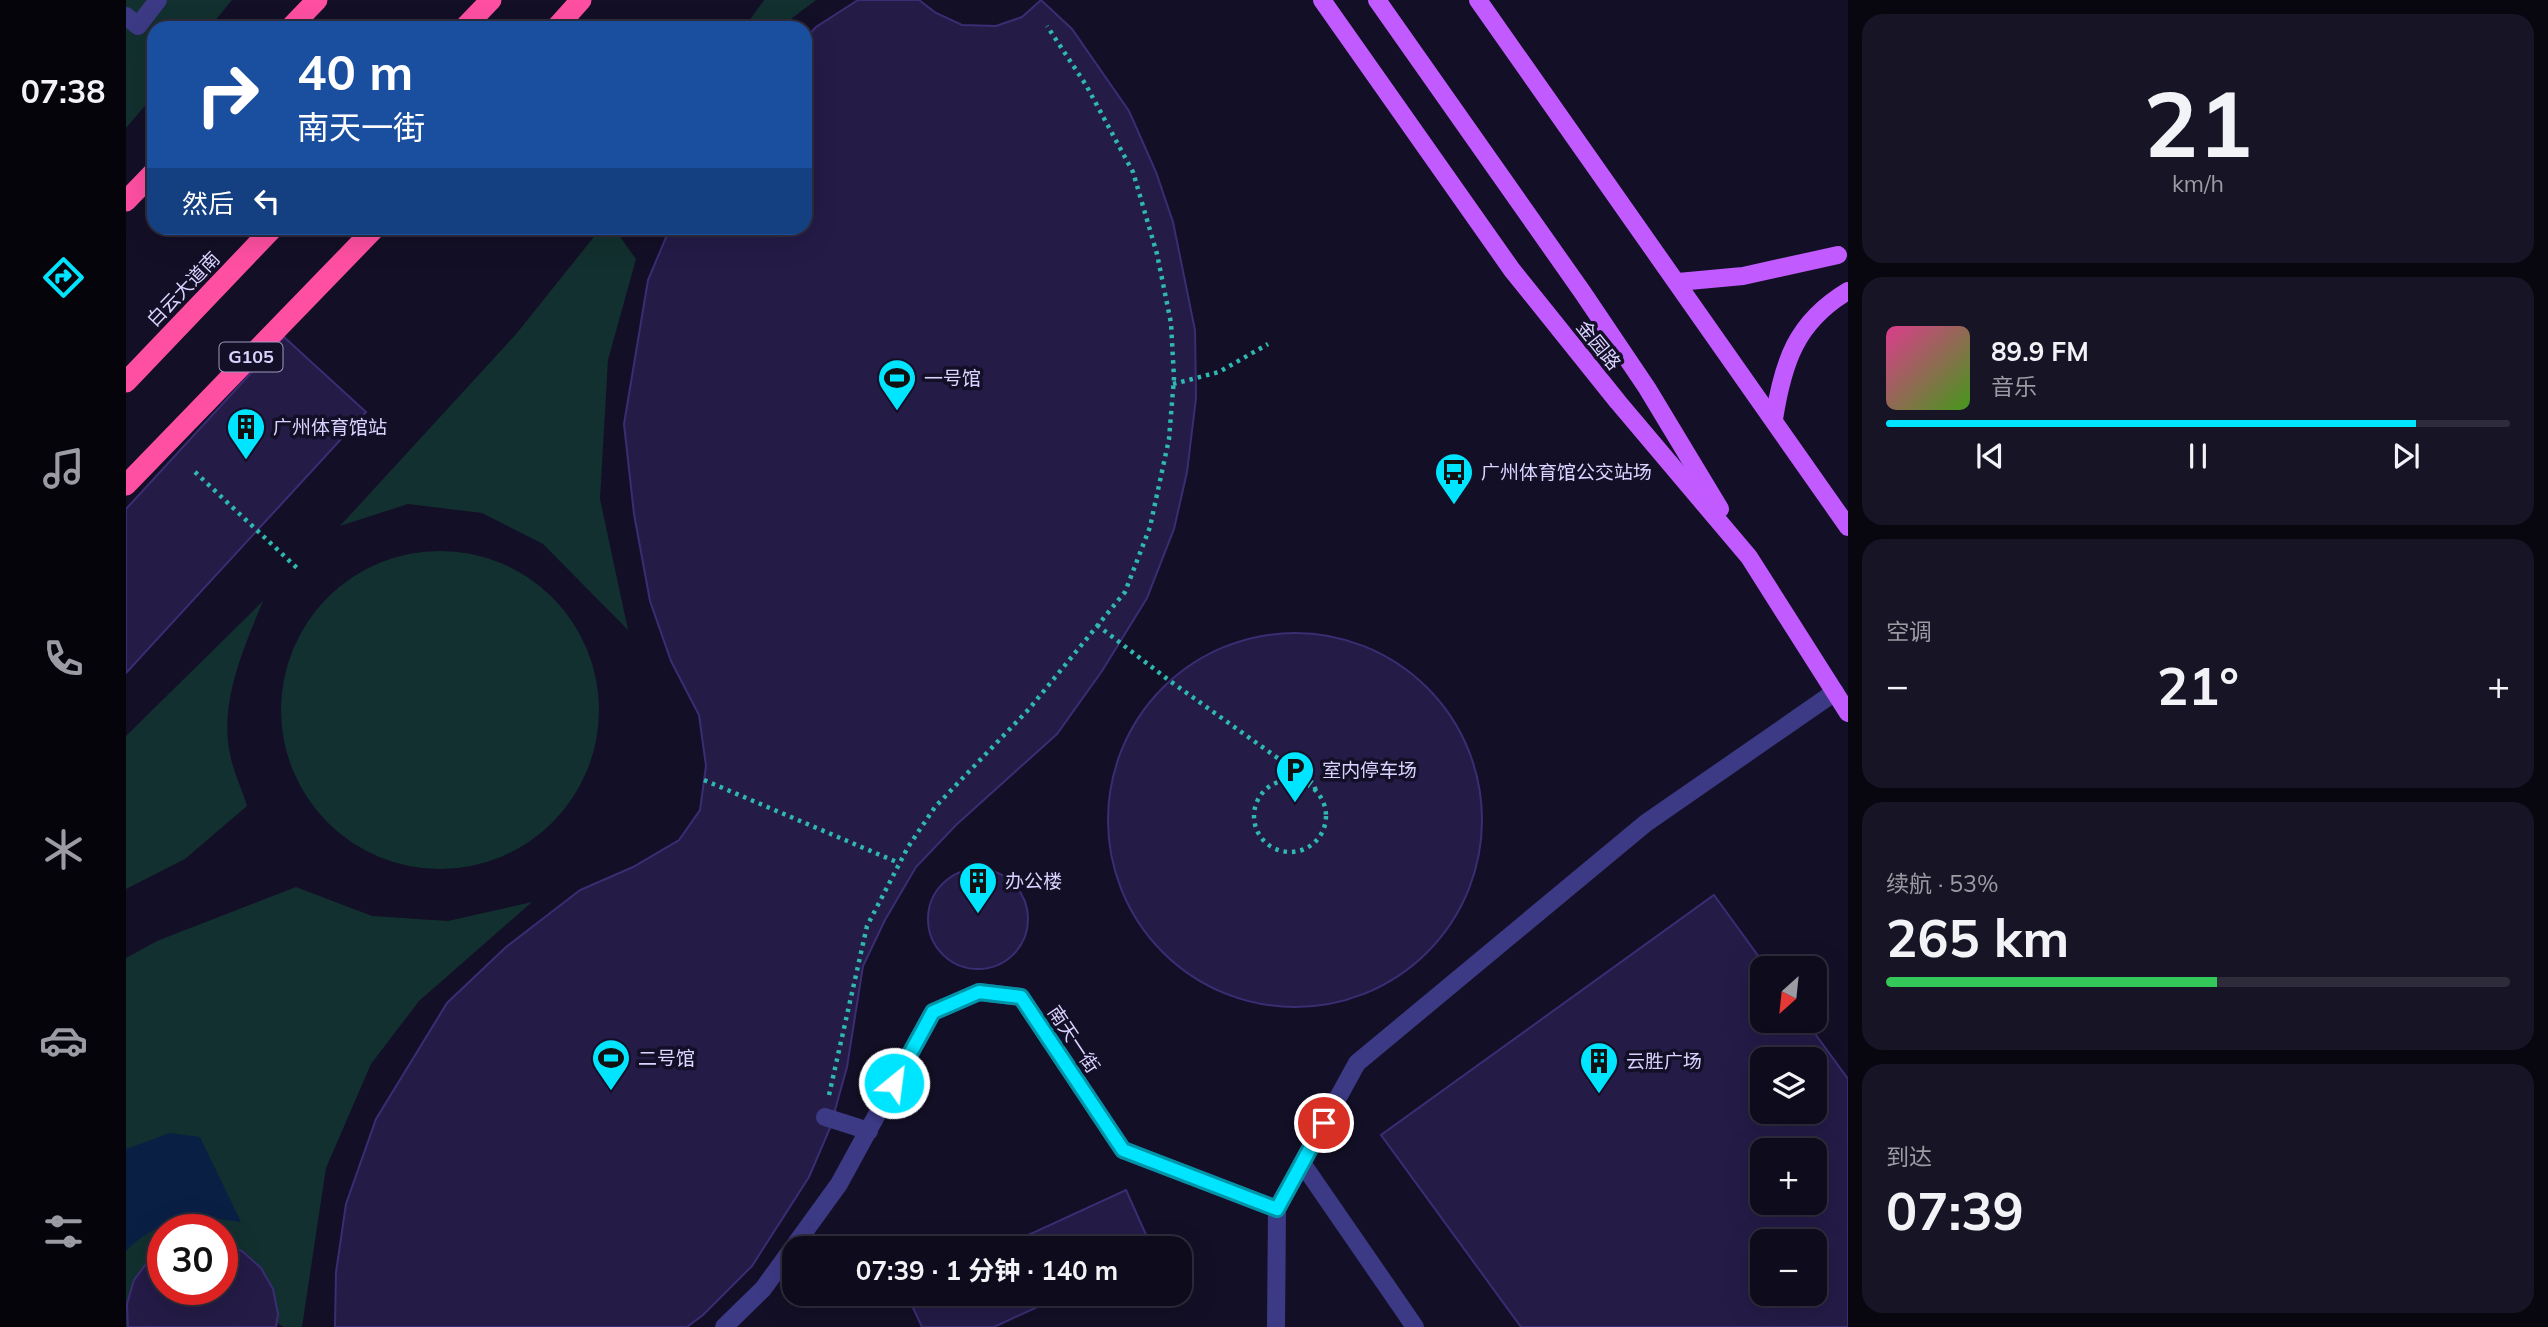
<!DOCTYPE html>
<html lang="zh">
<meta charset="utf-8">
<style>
:root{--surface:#0e0b1c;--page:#171425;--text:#f1f3f6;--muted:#9b9ba3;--line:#2e2b3b;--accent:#00e5ff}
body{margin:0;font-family:Mulish,"Noto Sans SC",sans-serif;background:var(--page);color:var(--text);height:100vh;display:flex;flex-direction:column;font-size:26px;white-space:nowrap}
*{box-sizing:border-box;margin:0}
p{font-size:23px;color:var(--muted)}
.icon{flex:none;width:38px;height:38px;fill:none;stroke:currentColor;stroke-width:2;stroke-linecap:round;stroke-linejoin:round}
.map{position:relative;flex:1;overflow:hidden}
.side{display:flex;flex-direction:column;gap:14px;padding:14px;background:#08060f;width:700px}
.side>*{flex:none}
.top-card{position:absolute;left:21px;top:21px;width:665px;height:214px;border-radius:21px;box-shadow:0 7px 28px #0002,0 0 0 2px var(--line);background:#1a4fa0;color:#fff;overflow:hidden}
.needle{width:46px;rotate:207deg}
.fabs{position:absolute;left:1624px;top:956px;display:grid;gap:14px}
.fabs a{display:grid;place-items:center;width:77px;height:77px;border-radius:14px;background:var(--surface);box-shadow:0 7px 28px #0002,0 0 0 2px var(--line);font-size:35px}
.speed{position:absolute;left:21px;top:1214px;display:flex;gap:14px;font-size:35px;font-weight:700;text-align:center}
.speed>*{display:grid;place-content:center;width:91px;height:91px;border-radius:50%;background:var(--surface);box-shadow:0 7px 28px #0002,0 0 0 2px var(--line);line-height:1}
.speed .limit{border:10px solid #d22;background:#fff;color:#111}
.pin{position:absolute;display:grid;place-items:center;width:60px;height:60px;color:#fff;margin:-30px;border:4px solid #fff;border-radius:50%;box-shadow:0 2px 7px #0007}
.me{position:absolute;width:77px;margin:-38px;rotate:29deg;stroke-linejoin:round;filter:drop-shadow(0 0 5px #0008)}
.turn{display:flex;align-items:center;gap:24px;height:147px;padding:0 35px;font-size:32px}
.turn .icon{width:91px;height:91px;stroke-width:2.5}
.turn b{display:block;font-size:49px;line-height:60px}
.then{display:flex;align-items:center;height:66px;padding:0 35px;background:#0003;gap:14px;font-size:26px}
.big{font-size:52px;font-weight:700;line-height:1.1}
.side .card{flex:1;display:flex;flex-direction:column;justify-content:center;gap:10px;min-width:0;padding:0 24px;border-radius:21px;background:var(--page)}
.side .dial{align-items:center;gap:0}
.dial b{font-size:91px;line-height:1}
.song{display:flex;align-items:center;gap:21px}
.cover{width:84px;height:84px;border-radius:10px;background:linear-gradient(135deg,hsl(330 70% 55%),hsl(100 70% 35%))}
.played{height:7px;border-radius:4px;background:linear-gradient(90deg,var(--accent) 85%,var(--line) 85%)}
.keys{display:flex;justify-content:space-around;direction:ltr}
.heat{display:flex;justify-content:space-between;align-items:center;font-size:38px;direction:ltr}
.charge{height:10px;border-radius:5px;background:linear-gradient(90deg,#34c759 53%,var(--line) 0)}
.trip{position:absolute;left:656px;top:1236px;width:410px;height:70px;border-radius:21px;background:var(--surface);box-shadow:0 7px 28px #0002,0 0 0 2px var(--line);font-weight:700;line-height:70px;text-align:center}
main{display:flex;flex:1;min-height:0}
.menu{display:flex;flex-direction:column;width:126px;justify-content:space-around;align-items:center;background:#06040b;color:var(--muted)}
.menu .icon{width:49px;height:49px}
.menu .on{color:var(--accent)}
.menu b{font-size:32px;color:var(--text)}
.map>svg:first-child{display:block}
.green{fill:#12302f;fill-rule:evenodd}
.water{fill:#0a1f44}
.building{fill:#241b47;stroke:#3b2d73;stroke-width:2;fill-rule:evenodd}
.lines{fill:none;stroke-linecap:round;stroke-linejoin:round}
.path{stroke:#2fb8b0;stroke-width:4.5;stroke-dasharray:3.5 5;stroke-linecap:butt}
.minor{stroke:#3d3a85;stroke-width:18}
.major{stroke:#c25bff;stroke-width:18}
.highway{stroke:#ff4fa3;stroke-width:21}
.route-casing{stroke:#0095a6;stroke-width:18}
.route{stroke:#00e5ff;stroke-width:12}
.labels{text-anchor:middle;stroke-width:7;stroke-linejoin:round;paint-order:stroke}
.shield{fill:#130f26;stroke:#9e99be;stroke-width:2}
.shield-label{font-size:18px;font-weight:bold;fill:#d9d4ff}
.street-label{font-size:19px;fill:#d9d4ff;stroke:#130f26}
.poi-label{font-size:19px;fill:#d9d4ff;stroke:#130f26;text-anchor:start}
</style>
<main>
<nav class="menu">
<b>07:38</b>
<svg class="icon on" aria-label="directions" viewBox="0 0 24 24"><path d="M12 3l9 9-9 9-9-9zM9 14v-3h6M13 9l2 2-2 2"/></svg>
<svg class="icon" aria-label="music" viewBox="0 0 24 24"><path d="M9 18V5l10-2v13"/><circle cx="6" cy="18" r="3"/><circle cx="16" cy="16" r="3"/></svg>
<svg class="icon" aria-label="phone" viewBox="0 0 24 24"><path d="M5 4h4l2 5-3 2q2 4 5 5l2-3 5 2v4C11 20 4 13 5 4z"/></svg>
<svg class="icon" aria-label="climate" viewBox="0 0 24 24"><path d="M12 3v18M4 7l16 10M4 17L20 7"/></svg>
<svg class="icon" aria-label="car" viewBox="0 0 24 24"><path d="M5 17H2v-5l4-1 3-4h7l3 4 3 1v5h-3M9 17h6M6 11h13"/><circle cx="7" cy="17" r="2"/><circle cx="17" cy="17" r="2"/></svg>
<svg class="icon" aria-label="filters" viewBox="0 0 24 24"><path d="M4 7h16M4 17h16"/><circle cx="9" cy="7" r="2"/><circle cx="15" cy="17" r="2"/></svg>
</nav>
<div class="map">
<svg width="1722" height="1327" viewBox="0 0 1722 1327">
<rect width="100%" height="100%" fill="#130f26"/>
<!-- green -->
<g class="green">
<path d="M0,0H106L83,28H28V95L0,128Z"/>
<path d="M638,0H690L653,28H618Z"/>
<path d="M475,228H491L492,234L510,259L482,360L474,499L502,630L417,544L356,513L282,504L214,526L391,333Z"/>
<circle cx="314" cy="710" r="159"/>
<path d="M137,601C118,647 93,703 104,754C107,771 116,789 121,806L59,859L0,889V736Z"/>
<path d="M170,887L246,916L322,921L406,902L293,1001L245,1064L200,1168L176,1327H157L150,1322L146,1327H0V958L31,941ZM37,1230H96V1290H37Z"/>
</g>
<!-- water -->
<path class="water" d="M44,1133L74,1137L115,1222C100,1220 85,1217 70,1217C46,1217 16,1234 0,1251V1149Z"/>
<!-- building -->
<g class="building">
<path d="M732,0H793L810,13L836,25L870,26L896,17L915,0L946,29L1003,111L1030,172L1047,222L1069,330L1070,398L1061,472L1048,529L1021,598L976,671L931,734L830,825L790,867L759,920L737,966L721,1067L704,1128L683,1177L626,1266L577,1315L561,1327H209L210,1272L220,1204L250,1119L321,1003L380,947L454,890L507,867L553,840L574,810L580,766L573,715L545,661L524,601L508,514L498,424L522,280L544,228H679V39L690,27Z"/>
<path d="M158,337L240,412L0,673V509Z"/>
<circle cx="1169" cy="820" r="187"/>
<circle cx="852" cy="919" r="50"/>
<path d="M1588,895L1641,968H1636V1020H1679L1722,1079V1327H1395L1255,1135ZM1636,1059H1689V1111H1636ZM1636,1150H1689V1202H1636ZM1636,1241H1689V1293H1636Z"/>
<path d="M1000,1190L1026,1248H874Z"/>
<path d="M96,1243L116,1251L135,1268L147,1289L152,1314L150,1327H2L1,1304L8,1280L23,1260L37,1251V1290H96Z"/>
<path d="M780,1293H942L868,1327H796Z"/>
</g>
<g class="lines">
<!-- path -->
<g class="path">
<path d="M1047,384L1093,372L1142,344"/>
<path d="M69,472L171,568"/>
<path d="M971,625L1044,681L1188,784L1190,792"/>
<path d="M578,780L773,863"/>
<circle cx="1164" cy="816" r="36"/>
<path d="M703,1095L741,926L782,847L809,807L903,709L999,592L1024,527L1043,439L1048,378L1045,323L1031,254L1007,172L960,85L921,26"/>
</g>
<!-- minor -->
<g class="minor">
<path d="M0,16L12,26L32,0"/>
<path d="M699,1117L743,1131"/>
<path d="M1176,1163L1289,1327"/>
<path d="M598,1327L637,1289L713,1184L807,1012L853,992L895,997L997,1150L1151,1209"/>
<path d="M1150,1327L1151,1209L1231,1063L1520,823L1709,692"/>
</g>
<!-- major -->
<g class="major">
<path d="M1196,0L1386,270L1492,402L1623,557L1722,713"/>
<path d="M1251,0L1457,293L1521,388L1594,509"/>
<path d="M1352,0L1722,527"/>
<path d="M1552,282L1617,276L1712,255"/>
<path d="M1648,419C1657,362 1670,322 1722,291"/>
</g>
<!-- highway -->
<g class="highway">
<path d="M164,28L191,0"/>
<path d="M338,28L365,0"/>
<path d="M430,28L455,0"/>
<path d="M0,201L28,172"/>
<path d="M0,382L147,228"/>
<path d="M0,485L249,228"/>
</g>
</g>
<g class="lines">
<defs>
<path id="route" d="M768,1083L807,1012L853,992L895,997L997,1150L1151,1209L1198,1123"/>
</defs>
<!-- route casing -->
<use href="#route" class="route-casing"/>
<!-- route -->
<use href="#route" class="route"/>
</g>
<!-- icons -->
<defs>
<symbol id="stadium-pin" viewBox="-11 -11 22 30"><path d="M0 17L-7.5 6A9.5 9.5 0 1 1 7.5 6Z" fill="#00e5ff" stroke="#130f26"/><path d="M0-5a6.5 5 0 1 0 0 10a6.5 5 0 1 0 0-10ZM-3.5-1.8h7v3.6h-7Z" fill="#111"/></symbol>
<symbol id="building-pin" viewBox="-11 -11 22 30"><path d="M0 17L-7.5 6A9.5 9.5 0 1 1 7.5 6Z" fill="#00e5ff" stroke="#130f26"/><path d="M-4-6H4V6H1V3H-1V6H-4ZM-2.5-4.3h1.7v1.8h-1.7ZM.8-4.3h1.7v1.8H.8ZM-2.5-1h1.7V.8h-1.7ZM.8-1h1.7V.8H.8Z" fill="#111"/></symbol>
<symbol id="bus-pin" viewBox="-11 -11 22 30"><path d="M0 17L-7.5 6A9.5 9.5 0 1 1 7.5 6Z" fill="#00e5ff" stroke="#130f26"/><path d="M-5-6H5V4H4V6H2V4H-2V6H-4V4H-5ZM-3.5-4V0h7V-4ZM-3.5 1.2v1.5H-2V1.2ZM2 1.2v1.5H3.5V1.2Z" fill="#111"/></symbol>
<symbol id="parking-pin" viewBox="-11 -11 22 30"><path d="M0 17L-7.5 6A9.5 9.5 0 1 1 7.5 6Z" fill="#00e5ff" stroke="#130f26"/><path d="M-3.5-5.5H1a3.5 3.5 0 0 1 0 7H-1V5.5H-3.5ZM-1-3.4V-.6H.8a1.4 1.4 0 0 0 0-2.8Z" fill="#111"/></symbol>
</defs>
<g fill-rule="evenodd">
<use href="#stadium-pin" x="749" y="356" width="44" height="60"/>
<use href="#building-pin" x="98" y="405" width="44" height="60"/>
<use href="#bus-pin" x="1306" y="450" width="44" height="60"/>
<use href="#parking-pin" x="1147" y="748" width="44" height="60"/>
<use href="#building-pin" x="830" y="859" width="44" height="60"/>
<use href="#stadium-pin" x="463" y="1036" width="44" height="60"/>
<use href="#building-pin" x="1451" y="1039" width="44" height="60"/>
</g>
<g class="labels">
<!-- shield labels -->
<rect class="shield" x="93.5" y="342.5" width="63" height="29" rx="5"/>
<g class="shield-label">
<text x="125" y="363">G105</text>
</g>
<!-- street labels -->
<g class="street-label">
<text transform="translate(57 289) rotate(-46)" y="7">白云大道南</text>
<text transform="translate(1473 345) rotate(51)" y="7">金园路</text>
<text transform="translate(948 1039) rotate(56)" y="7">南天一街</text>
</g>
<!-- poi labels -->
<g class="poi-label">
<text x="798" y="385">一号馆</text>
<text x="147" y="434">广州体育馆站</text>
<text x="1355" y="479">广州体育馆公交站场</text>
<text x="1196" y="777">室内停车场</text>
<text x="879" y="888">办公楼</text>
<text x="512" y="1065">二号馆</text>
<text x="1500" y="1068">云胜广场</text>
</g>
</g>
</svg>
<div class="fabs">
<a><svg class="needle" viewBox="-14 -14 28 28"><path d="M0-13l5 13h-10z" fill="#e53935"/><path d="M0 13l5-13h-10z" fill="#9b9ba3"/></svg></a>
<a><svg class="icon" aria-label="layers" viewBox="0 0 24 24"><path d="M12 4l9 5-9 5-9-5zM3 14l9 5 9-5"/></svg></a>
<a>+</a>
<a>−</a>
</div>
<div class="speed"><div class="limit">30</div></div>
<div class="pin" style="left:1198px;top:1123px;background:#d93025"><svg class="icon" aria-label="arrive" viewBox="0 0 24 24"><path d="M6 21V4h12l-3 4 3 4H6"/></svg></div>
<svg class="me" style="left:768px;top:1083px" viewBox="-20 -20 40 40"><circle r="17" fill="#00e5ff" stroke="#fff" stroke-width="3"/><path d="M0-11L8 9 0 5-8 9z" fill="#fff"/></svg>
<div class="trip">07:39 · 1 分钟 · 140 m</div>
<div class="top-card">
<div class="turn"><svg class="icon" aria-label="right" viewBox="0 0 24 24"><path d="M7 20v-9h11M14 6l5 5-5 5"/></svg><div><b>40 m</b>南天一街</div></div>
<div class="then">然后<svg class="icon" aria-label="left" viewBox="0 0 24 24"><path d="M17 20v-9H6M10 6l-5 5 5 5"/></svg></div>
</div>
</div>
<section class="side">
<div class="card dial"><b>21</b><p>km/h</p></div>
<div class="card">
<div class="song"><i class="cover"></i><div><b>89.9 FM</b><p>音乐</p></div></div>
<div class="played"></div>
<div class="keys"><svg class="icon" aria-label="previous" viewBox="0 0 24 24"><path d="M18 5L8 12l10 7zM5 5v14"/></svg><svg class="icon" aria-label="pause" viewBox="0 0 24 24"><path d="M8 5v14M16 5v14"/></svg><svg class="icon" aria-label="next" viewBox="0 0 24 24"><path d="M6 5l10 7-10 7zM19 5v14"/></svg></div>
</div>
<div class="card"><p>空调</p>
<div class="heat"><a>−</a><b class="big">21°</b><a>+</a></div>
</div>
<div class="card"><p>续航 · 53%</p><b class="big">265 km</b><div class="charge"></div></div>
<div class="card"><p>到达</p><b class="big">07:39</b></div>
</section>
</main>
